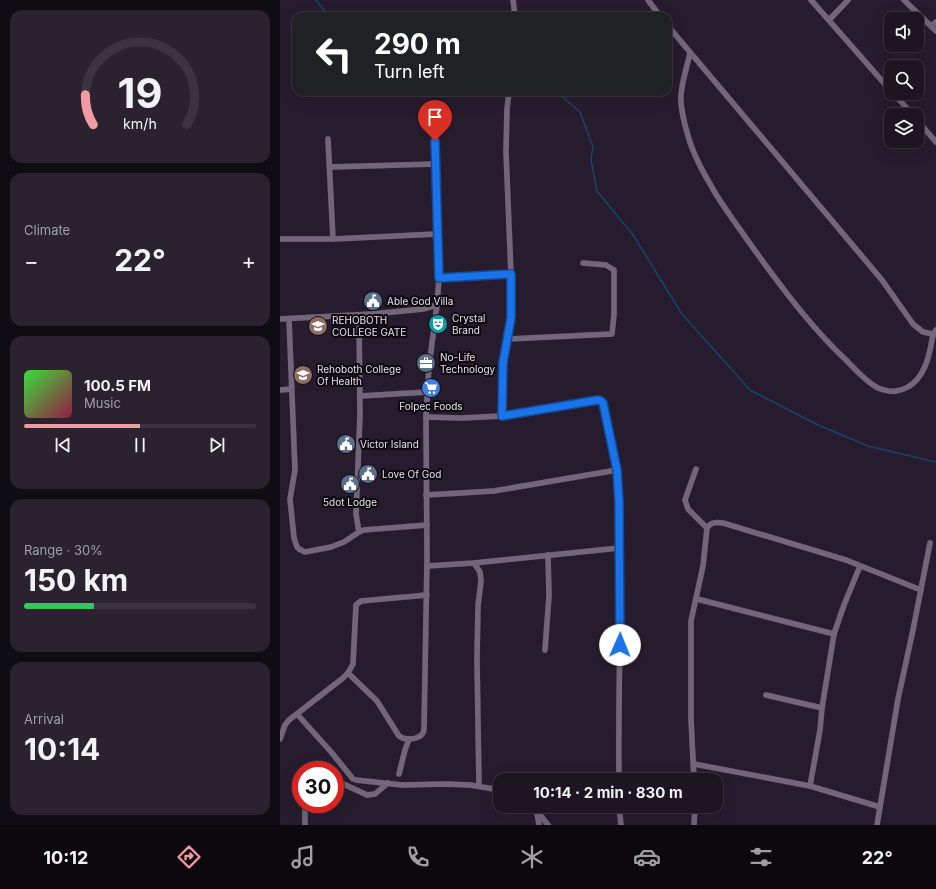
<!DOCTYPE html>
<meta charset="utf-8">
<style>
:root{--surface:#1d1522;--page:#2a222f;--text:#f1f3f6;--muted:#a09fa5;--line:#3b3440;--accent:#f49aa5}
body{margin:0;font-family:Inter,sans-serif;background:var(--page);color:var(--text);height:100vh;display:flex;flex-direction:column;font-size:15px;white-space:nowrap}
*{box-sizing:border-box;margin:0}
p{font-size:13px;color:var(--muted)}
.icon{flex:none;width:22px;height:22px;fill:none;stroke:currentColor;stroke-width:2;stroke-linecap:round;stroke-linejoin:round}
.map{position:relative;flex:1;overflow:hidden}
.details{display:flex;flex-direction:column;gap:10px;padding:10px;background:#100c13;width:280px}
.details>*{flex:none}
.hud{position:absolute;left:12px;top:12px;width:380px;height:84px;border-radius:12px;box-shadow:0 4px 16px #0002,0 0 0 1px var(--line);background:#202124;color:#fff;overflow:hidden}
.controls{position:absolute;left:604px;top:12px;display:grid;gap:8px}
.controls a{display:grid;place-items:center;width:40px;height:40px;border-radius:8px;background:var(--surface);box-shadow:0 4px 16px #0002,0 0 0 1px var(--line);font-size:20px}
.speed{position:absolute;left:12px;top:761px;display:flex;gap:8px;font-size:20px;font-weight:700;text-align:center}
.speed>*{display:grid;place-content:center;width:52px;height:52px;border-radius:50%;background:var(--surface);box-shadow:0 4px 16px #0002,0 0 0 1px var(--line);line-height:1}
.speed .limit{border:6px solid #d22;background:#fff;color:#111}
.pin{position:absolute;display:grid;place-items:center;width:34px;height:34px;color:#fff;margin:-41px -17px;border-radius:50% 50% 50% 0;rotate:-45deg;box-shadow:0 0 4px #0007}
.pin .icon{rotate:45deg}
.me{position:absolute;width:44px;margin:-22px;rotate:1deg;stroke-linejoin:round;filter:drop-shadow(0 0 3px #0008)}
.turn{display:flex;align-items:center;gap:14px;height:84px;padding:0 16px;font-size:18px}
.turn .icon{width:52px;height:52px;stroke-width:2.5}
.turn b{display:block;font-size:28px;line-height:34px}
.big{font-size:30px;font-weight:700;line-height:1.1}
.details .card{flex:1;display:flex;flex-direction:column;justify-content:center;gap:6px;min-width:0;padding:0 14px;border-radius:12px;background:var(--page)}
.details .dial{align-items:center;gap:0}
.dial svg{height:104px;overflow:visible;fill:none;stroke:var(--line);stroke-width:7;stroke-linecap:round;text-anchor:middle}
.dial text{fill:var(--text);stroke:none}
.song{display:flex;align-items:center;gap:12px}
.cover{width:48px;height:48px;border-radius:6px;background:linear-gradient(135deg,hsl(120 70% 55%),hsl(340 70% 35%))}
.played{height:4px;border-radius:2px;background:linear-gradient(90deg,var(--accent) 50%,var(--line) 50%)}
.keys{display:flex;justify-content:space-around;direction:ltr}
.heat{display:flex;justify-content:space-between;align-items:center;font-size:22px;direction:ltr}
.charge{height:6px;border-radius:3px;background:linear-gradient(90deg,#34c759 30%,var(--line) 0)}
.trip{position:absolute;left:213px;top:773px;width:230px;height:40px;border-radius:12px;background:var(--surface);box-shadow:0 4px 16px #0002,0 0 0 1px var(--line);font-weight:700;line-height:40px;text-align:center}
.dock{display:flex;height:64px;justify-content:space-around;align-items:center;background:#0c080e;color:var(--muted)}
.dock .icon{width:28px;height:28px}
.dock .on{color:var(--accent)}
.dock b{font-size:18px;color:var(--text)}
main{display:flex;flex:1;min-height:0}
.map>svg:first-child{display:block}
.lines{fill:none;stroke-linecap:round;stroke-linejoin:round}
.stream{stroke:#15446e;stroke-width:1.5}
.street-casing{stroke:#3f3644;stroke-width:6}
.street{stroke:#73667b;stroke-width:5.5}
.route-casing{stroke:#114b97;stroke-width:10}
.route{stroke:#1a73e8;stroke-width:7}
.labels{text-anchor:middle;stroke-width:4;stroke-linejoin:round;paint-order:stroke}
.poi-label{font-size:10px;fill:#e7e0ec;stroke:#0d0810;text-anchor:start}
</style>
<main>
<section class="details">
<div class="card dial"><svg viewBox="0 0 100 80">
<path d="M14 69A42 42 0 1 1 86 69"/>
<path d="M14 69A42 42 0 0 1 8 46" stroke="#f49aa5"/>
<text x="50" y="56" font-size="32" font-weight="700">19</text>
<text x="50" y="72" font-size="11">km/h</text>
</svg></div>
<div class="card"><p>Climate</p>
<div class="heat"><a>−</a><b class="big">22°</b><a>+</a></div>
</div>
<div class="card">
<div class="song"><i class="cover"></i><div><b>100.5 FM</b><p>Music</p></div></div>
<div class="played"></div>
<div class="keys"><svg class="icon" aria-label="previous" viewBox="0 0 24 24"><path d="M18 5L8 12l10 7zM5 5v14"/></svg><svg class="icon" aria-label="pause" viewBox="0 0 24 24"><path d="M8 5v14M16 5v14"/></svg><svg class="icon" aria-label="next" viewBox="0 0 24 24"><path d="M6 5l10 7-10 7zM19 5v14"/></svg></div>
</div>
<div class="card"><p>Range · 30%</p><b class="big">150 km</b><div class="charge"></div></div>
<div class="card"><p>Arrival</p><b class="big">10:14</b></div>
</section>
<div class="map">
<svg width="656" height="825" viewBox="0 0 656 825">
<rect width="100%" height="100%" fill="#271c2d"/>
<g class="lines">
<!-- stream -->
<g class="stream">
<path d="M36,0L49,16"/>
<path d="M277,92L300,112L313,147L311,160L317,191L353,235L402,314L470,390L536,424L588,446L656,462"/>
</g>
<defs>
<g id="street">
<path d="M233,0L235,16"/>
<path d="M368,0L380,16"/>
<path d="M531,0L611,91"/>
<path d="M624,0L656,31"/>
<path d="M549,20L568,0"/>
<path d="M388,26L602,280L633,324L643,332L653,334"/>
<path d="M651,26L656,22"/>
<path d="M410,53C407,67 402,81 401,95C400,109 405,126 409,139C415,159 427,179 437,196C452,219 468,241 484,263C509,297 535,331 566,360C576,370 586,382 598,388C603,390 610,392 616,391C637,388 646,369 650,350C652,343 651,336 656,330"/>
<path d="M613,93L633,115"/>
<path d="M637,120L656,142"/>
<path d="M48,139L53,239"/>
<path d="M50,167L156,164"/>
<path d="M0,239H53L157,234"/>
<path d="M159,278L231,275"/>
<path d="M0,319L92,314L143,309L157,305"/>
<path d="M9,319L15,470L10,499L14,538L17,547L19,549L25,552L51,547L64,542L79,532L84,530L147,525"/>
<path d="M227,339L332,334L334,314V270L326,265L303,263"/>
<path d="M0,390L11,389"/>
<path d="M80,396L148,392"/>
<path d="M222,416L223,363L230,329L232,299L226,152L227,109L229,92"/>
<path d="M146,417L182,418L222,416L318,400L321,401L323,403C339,454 339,504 340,556C341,631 338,705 339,780"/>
<path d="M416,469L405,500L408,509L427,528"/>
<path d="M146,495L214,491L337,470"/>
<path d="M79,532L76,514L80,415L79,315"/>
<path d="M194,563L200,572L201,581L198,606L197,659L199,786"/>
<path d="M147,566L194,563L339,548"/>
<path d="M417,599L554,634"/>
<path d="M265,650L269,596L268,555"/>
<path d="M68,673L97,701L119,736C126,741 142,740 144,730L147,559L146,417L149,366L157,305L159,278L155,130"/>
<path d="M486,695L542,708"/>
<path d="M17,714L52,753L73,779L76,780L122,785L166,784L190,785L220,790"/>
<path d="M0,739L5,725L9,720L63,678L68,673L73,664L76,605L81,601L147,595"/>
<path d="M414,764L530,786L600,807"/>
<path d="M119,774L125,750L129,739"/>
<path d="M55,780L87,795L95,794L108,783"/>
<path d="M414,780L411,719V621L423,566L427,528C431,522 436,522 443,523L566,560L641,590"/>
<path d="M530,786L540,730L542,708L554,634L564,605L580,566"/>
<path d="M253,806L268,825"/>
<path d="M339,806L341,825"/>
<path d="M257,813L259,825"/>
<path d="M25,825V807L28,804"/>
<path d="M414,825L415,806"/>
<path d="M597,825L618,699L633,630L650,543"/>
</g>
</defs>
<!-- street casing -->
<use href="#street" class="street-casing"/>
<!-- street -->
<use href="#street" class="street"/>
</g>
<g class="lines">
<defs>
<path id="route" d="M155,141L159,278L231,274V318L223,363L222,416L318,400L321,401L323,403L337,470L339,502L340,645"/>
</defs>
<!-- route casing -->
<use href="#route" class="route-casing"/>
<!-- route -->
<use href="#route" class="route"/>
</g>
<!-- icons -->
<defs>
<symbol id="civic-disc" viewBox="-11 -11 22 22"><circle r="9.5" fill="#5c6f8a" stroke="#0d0810"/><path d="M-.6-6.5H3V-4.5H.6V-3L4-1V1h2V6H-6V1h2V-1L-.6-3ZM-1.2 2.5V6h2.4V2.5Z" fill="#fff"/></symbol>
<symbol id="theatre-disc" viewBox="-11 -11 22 22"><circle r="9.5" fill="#0f9aa8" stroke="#0d0810"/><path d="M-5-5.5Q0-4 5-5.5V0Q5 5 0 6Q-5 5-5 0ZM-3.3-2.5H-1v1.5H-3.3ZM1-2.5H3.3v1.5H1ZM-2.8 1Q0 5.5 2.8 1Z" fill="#fff"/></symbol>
<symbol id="university-disc" viewBox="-11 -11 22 22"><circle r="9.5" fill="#8d6e63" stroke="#0d0810"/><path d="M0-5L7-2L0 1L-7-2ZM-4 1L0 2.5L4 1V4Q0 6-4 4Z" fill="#fff"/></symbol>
<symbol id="office-disc" viewBox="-11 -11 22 22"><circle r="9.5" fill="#5c6f8a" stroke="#0d0810"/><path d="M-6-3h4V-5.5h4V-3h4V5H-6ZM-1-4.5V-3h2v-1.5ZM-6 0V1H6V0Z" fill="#fff"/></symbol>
<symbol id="supermarket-disc" viewBox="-11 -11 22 22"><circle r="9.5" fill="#3f7fe0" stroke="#0d0810"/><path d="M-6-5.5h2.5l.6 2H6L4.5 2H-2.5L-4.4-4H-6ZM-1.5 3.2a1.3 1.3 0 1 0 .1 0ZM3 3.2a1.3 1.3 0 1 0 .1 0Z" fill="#fff"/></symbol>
</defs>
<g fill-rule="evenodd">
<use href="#civic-disc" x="82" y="290" width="22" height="22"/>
<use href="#theatre-disc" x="147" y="313" width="22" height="22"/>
<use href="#university-disc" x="27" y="315" width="22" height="22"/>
<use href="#office-disc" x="135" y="352" width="22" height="22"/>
<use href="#university-disc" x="12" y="364" width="22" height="22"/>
<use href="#supermarket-disc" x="140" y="377" width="22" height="22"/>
<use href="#civic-disc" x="55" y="433" width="22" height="22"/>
<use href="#civic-disc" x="77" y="463" width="22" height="22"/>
<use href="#civic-disc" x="59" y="473" width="22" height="22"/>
</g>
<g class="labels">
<!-- poi labels -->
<g class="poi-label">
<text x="107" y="305">Able God Villa</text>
<text x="172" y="322">Crystal<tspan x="172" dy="12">Brand</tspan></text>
<text x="52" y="324">REHOBOTH<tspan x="52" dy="12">COLLEGE GATE</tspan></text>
<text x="160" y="361">No-Life<tspan x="160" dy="12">Technology</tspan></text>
<text x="37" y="373">Rehoboth College<tspan x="37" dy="12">Of Health</tspan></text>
<text x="151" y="410" text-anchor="middle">Folpec Foods</text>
<text x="80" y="448">Victor Island</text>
<text x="102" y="478">Love Of God</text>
<text x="70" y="506" text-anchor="middle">5dot Lodge</text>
</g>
</g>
</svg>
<div class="controls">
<a><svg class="icon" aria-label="sound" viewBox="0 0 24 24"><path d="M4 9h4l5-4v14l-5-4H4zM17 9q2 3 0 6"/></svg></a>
<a><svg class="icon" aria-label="search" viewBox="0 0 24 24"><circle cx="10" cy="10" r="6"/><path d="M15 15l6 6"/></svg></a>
<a><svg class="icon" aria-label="layers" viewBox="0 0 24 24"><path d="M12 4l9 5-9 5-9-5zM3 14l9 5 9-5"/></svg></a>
</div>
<div class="speed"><div class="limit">30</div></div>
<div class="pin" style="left:155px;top:141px;background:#d93025"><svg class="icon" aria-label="arrive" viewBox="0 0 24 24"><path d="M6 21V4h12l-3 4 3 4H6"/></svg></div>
<svg class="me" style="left:340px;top:645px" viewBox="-20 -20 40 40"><circle r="19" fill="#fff"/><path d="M0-13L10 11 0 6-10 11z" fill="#1a73e8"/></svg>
<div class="trip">10:14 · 2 min · 830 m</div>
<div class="hud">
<div class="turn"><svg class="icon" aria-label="left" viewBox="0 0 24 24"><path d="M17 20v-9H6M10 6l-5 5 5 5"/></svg><div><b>290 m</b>Turn left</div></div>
</div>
</div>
</main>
<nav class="dock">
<b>10:12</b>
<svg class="icon on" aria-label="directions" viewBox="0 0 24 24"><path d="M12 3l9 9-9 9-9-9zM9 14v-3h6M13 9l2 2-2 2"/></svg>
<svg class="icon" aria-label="music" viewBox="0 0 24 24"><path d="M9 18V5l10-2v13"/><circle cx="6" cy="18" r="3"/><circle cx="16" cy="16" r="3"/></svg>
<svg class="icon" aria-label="phone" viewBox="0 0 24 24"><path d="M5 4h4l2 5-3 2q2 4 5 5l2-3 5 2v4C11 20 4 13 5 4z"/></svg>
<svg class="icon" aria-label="climate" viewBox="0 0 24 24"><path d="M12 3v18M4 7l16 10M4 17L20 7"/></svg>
<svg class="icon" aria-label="car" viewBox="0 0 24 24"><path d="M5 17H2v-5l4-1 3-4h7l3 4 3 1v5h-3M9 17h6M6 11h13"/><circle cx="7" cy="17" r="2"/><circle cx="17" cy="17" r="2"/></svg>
<svg class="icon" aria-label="filters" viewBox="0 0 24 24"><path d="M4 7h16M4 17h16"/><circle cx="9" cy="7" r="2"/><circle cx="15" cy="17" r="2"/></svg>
<b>22°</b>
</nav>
